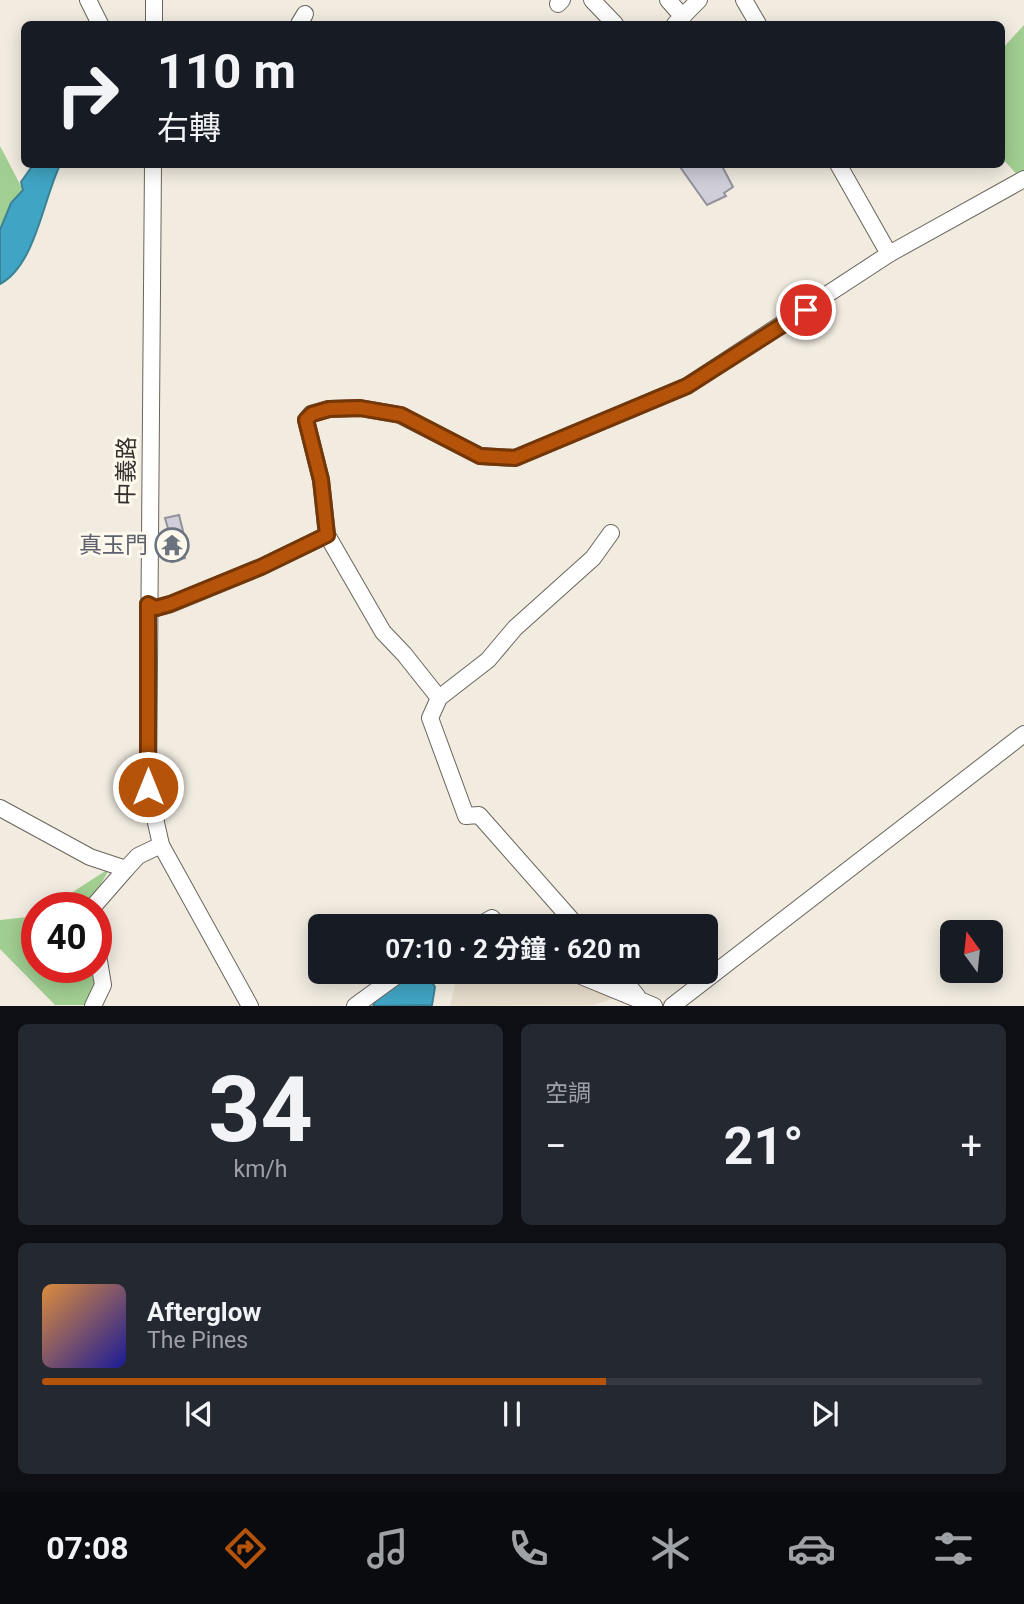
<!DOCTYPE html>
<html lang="zh-TW">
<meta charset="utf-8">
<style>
:root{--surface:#171b24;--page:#242831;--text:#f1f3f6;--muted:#9ea1a6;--line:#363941;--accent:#b45309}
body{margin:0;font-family:Roboto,"Noto Sans TC",sans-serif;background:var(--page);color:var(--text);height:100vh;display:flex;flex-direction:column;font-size:26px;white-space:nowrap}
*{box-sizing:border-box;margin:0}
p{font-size:23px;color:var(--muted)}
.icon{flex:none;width:38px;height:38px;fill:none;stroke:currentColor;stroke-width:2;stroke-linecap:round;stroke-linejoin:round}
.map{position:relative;height:1006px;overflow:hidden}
.side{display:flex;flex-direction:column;gap:18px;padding:18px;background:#0d0f14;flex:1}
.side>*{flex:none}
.banner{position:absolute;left:21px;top:21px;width:984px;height:147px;border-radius:10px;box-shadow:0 4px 18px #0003;background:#171b24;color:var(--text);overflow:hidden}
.needle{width:46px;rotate:345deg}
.fabs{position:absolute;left:940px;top:920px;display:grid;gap:14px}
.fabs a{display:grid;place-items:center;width:63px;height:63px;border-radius:10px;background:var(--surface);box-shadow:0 4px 18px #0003;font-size:35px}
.speed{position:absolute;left:21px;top:892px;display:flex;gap:14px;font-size:35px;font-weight:700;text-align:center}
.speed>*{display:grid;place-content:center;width:91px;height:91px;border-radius:50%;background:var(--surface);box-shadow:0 4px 18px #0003;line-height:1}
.speed .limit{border:10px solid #d22;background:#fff;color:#111}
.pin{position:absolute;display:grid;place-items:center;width:60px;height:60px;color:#fff;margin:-30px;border:4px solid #fff;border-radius:50%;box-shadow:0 2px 7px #0007}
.me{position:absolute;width:77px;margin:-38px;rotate:0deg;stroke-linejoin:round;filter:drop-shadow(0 0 5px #0008)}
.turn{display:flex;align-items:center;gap:24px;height:147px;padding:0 21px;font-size:32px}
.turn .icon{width:91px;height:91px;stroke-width:2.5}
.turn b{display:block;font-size:49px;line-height:60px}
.big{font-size:52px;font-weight:700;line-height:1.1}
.side .tile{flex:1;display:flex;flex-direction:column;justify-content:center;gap:10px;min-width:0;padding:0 24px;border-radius:10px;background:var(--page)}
.side .dial{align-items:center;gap:0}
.dial b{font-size:91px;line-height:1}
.song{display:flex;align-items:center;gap:21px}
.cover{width:84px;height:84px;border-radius:10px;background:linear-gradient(135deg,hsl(30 70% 55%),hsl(240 70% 35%))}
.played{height:7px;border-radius:4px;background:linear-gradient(90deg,var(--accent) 60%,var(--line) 60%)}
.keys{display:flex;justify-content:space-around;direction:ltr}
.heat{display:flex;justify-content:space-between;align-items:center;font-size:38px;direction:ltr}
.side .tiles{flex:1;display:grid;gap:18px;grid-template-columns:1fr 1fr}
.tile:last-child{grid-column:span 2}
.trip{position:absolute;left:308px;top:914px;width:410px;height:70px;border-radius:10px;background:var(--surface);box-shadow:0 4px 18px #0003;font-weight:700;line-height:70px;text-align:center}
.dock{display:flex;height:112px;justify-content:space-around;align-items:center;background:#090b0e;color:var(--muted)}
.dock .icon{width:49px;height:49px}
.dock .active{color:var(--accent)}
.dock b{font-size:32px;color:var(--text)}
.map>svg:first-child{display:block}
.built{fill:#e7ddcc}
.green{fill:#a1ce91}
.water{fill:#40a5c4;stroke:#3c8296;stroke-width:2}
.building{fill:#cfced9;stroke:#92919c;stroke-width:2}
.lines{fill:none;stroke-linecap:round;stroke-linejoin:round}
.minor-casing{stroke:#6a655c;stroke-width:18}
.minor{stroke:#fff;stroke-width:16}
.route-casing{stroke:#753606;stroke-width:18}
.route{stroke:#b45309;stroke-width:12}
.labels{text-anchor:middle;stroke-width:6;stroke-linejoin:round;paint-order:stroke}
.street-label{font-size:23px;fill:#33302c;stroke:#fef8ed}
.worship-label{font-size:23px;fill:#5b616d;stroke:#fef8ed;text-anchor:end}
</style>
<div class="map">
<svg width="1024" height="1006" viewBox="0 0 1024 1006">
<rect width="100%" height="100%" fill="#f1ebe0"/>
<!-- built -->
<path class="built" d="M464,971H622L628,994L593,1005L450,1006L456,981Z"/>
<!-- green -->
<g class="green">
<path d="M1024,25V178L1021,179L1001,157V50Z"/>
<path d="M0,146L23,190L11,203L0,230Z"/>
<path d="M110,868L87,908H48Z"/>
<path d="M37,916V968H96L94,1005H55L0,949V920Z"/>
</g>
<!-- water -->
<g class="water">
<path d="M33,165H60C43,200 35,266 0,284V230L11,203L23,190L21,182Z"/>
<path d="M404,971H425L435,987L432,1005L373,1006L383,987Z"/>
</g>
<!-- building -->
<g class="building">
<path d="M678,164H721L733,187L724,193L726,196L707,205Z"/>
<path d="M179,515L183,531L178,532L185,558L172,562L170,555L166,556L161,534L169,532L165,518Z"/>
</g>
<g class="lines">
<defs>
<g id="minor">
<path d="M88,0L100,24"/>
<path d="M592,0L615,24"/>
<path d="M668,0L683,17"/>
<path d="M744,0L758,24"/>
<path d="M558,4L562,0"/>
<path d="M154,24V0"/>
<path d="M299,24L305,14"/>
<path d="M675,24L699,0"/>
<path d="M153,164L148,787L161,845L250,1006"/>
<path d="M838,164L889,254"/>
<path d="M327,535L383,632L404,654L439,698"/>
<path d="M148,604L156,608L171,604L261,567L327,535L321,480L306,420L311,414L329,409L360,408L400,415L480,456L515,458L687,386L889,254L1024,179"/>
<path d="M0,808L90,857L126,869L138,856L161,845"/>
<path d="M92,908L126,869"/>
<path d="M478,926L492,918L498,926"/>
<path d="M577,926L479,815L466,816L430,718L439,698L488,660L515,628L593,558L611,533"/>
<path d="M569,971L654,1006"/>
<path d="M616,971L637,996"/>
<path d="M93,1006L103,985L96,943"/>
<path d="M355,1006L403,971"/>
<path d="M672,1006L1024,734"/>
</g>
</defs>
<!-- minor casing -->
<use href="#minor" class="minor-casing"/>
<!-- minor -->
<use href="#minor" class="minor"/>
</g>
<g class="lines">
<defs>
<path id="route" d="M148,787V604L156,608L170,604L261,567L327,535L321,480L306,420L312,414L329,409L360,408L401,415L480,456L515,458L687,386L806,310"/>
</defs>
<!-- route casing -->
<use href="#route" class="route-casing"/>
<!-- route -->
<use href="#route" class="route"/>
</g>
<!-- icons -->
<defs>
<symbol id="temple-ring" viewBox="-11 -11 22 22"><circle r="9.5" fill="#fef8ed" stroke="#6b7280" stroke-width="1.5"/><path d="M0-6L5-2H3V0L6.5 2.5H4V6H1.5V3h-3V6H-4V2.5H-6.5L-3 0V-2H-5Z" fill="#6b7280"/></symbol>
</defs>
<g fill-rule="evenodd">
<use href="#temple-ring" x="153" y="526" width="38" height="38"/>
</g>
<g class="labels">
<!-- street labels -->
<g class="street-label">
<text transform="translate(126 471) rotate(-89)" y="8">中義路</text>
</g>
<!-- worship labels -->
<g class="worship-label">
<text x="148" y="553">真玉門</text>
</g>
</g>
</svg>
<div class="fabs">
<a><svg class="needle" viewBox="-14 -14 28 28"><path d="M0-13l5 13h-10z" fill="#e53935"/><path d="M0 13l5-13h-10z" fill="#9ea1a6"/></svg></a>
</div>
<div class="speed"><div class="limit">40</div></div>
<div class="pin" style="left:806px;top:310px;background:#d93025"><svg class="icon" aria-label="arrive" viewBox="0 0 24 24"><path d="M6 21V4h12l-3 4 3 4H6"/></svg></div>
<svg class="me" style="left:148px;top:787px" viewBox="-20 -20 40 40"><circle r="17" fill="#b45309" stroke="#fff" stroke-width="3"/><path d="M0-11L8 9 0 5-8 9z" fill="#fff"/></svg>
<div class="trip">07:10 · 2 分鐘 · 620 m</div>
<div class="banner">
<div class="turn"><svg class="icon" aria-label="right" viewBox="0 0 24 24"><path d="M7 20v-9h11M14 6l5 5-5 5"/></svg><div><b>110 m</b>右轉</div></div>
</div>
</div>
<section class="side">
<div class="tiles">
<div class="tile dial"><b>34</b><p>km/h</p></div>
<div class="tile"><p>空調</p>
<div class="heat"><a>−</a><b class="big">21°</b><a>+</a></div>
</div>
<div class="tile">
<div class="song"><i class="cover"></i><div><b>Afterglow</b><p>The Pines</p></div></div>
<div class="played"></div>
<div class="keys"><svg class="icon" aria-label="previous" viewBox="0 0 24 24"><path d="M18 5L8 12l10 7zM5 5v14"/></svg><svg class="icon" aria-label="pause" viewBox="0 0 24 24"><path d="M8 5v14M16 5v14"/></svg><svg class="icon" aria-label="next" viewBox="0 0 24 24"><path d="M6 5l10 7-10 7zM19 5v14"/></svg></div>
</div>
</div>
</section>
<nav class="dock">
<b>07:08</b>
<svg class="icon active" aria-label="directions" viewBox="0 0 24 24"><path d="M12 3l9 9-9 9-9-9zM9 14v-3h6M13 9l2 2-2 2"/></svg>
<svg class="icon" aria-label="music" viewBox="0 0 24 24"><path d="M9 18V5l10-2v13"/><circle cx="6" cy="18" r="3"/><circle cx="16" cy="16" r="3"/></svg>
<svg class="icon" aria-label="phone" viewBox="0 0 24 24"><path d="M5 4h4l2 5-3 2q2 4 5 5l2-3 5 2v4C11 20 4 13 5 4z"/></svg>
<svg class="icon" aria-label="climate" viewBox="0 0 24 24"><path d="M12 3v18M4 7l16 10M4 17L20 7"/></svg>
<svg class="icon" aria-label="car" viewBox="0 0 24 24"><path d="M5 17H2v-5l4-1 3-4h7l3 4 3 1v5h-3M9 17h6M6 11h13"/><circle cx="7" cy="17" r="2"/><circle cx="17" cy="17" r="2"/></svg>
<svg class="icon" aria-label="filters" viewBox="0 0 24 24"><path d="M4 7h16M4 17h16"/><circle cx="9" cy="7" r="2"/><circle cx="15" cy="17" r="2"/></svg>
</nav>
